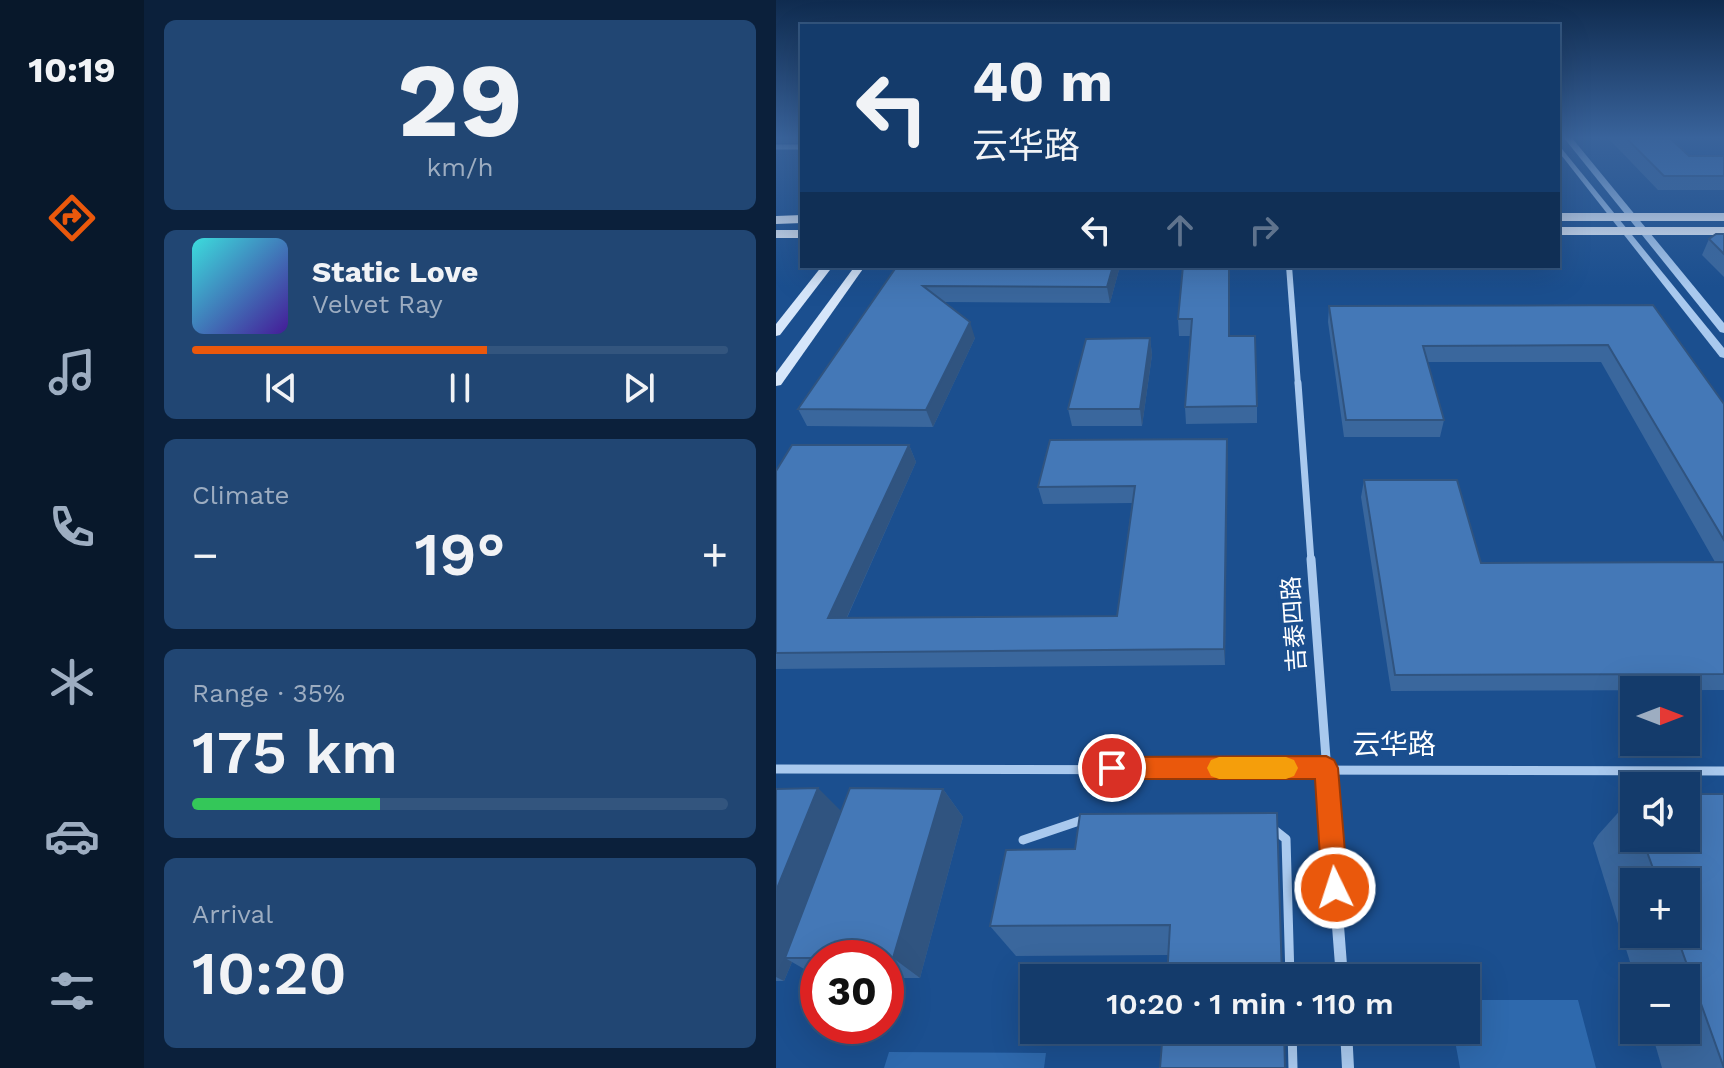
<!DOCTYPE html>
<meta charset="utf-8">
<style>
:root{--surface:#143b6b;--page:#214673;--text:#f1f3f6;--muted:#9dadc1;--line:#33557e;--accent:#ea580c}
body{margin:0;font-family:"Work Sans","Noto Sans SC",sans-serif;background:var(--page);color:var(--text);height:100vh;display:flex;flex-direction:column;font-size:30px;white-space:nowrap}
*{box-sizing:border-box;margin:0}
p{font-size:26px;color:var(--muted)}
.icon{flex:none;width:44px;height:44px;fill:none;stroke:currentColor;stroke-width:2;stroke-linecap:round;stroke-linejoin:round}
.map{position:relative;flex:1;overflow:hidden}
.sheet{display:flex;flex-direction:column;gap:20px;padding:20px;background:#0b203b;width:632px}
.sheet>*{flex:none}
.top-card{position:absolute;left:24px;top:24px;width:760px;height:244px;border-radius:0px;box-shadow:0 8px 32px #0002,0 0 0 2px var(--line);background:#143b6b;color:var(--text);overflow:hidden}
.needle{width:52px;rotate:90deg}
.controls{position:absolute;left:844px;top:676px;display:grid;gap:16px}
.controls a{display:grid;place-items:center;width:80px;height:80px;border-radius:0px;background:var(--surface);box-shadow:0 8px 32px #0002,0 0 0 2px var(--line);font-size:40px}
.speed{position:absolute;left:24px;top:940px;display:flex;gap:16px;font-size:40px;font-weight:700;text-align:center}
.speed>*{display:grid;place-content:center;width:104px;height:104px;border-radius:50%;background:var(--surface);box-shadow:0 8px 32px #0002,0 0 0 2px var(--line);line-height:1}
.speed .limit{border:12px solid #d22;background:#fff;color:#111}
.pin{position:absolute;display:grid;place-items:center;width:68px;height:68px;color:#fff;margin:-34px;border:4px solid #fff;border-radius:50%;box-shadow:0 2px 8px #0007}
.me{position:absolute;width:88px;margin:-44px;rotate:356deg;stroke-linejoin:round;filter:drop-shadow(0 0 6px #0008)}
.turn{display:flex;align-items:center;gap:28px;height:168px;padding:0 40px;font-size:36px}
.turn .icon{width:104px;height:104px;stroke-width:2.5}
.turn b{display:block;font-size:56px;line-height:68px}
.lanes{display:flex;align-items:center;height:76px;padding:0 40px;background:#0003;justify-content:center;gap:40px;direction:ltr}
.lanes .off{opacity:.35}
.big{font-size:60px;font-weight:600;line-height:1.1}
.sheet .tile{flex:1;display:flex;flex-direction:column;justify-content:center;gap:12px;min-width:0;padding:0 28px;border-radius:12px;background:var(--page)}
.sheet .dial{align-items:center;gap:0}
.dial b{font-size:104px;line-height:1}
.song{display:flex;align-items:center;gap:24px}
.cover{width:96px;height:96px;border-radius:12px;background:linear-gradient(135deg,hsl(180 70% 55%),hsl(260 70% 35%))}
.played{height:8px;border-radius:4px;background:linear-gradient(90deg,var(--accent) 55%,var(--line) 55%)}
.keys{display:flex;justify-content:space-around;direction:ltr}
.heat{display:flex;justify-content:space-between;align-items:center;font-size:44px;direction:ltr}
.charge{height:12px;border-radius:6px;background:linear-gradient(90deg,#34c759 35%,var(--line) 0)}
.trip{position:absolute;left:244px;top:964px;width:460px;height:80px;border-radius:0px;background:var(--surface);box-shadow:0 8px 32px #0002,0 0 0 2px var(--line);font-weight:600;line-height:80px;text-align:center}
main{display:flex;flex:1;min-height:0}
.tab-bar{display:flex;flex-direction:column;width:144px;justify-content:space-around;align-items:center;background:#08182b;color:var(--muted)}
.tab-bar .icon{width:56px;height:56px}
.tab-bar .active{color:var(--accent)}
.tab-bar b{font-size:36px;color:var(--text)}
.map>svg:first-child{display:block}
.green{fill:#2e69ad}
.lines{fill:none;stroke-linecap:round;stroke-linejoin:round}
.service{stroke:#a9c9ee;stroke-width:9}
.minor-far4{stroke:#a9c9ee;stroke-width:5}
.minor-far3{stroke:#a9c9ee;stroke-width:6}
.minor-far2{stroke:#a9c9ee;stroke-width:7}
.minor-far1{stroke:#a9c9ee;stroke-width:9}
.minor{stroke:#a9c9ee;stroke-width:12}
.tertiary{fill:#a9c9ee;fill-rule:evenodd}
.secondary{fill:#d6e6fa;fill-rule:evenodd}
.primary{fill:#f0f6ff;fill-rule:evenodd}
.wall{fill:#3a679d;fill-rule:evenodd}
.shaded-wall{fill:#305480}
.building{fill:#4478b7;stroke:#305480;stroke-width:2}
.route{fill:#ea580c;stroke:#983908;stroke-width:2}
.slow{fill:#f59e0b}
.labels{text-anchor:middle;stroke-width:8;stroke-linejoin:round;paint-order:stroke}
.street-label{font-size:24px;fill:#fff;stroke:#1b4f8f}
.near-street-label{font-size:28px;fill:#fff;stroke:#1b4f8f}
</style>
<main>
<nav class="tab-bar">
<b>10:19</b>
<svg class="icon active" aria-label="directions" viewBox="0 0 24 24"><path d="M12 3l9 9-9 9-9-9zM9 14v-3h6M13 9l2 2-2 2"/></svg>
<svg class="icon" aria-label="music" viewBox="0 0 24 24"><path d="M9 18V5l10-2v13"/><circle cx="6" cy="18" r="3"/><circle cx="16" cy="16" r="3"/></svg>
<svg class="icon" aria-label="phone" viewBox="0 0 24 24"><path d="M5 4h4l2 5-3 2q2 4 5 5l2-3 5 2v4C11 20 4 13 5 4z"/></svg>
<svg class="icon" aria-label="climate" viewBox="0 0 24 24"><path d="M12 3v18M4 7l16 10M4 17L20 7"/></svg>
<svg class="icon" aria-label="car" viewBox="0 0 24 24"><path d="M5 17H2v-5l4-1 3-4h7l3 4 3 1v5h-3M9 17h6M6 11h13"/><circle cx="7" cy="17" r="2"/><circle cx="17" cy="17" r="2"/></svg>
<svg class="icon" aria-label="filters" viewBox="0 0 24 24"><path d="M4 7h16M4 17h16"/><circle cx="9" cy="7" r="2"/><circle cx="15" cy="17" r="2"/></svg>
</nav>
<section class="sheet">
<div class="tile dial"><b>29</b><p>km/h</p></div>
<div class="tile">
<div class="song"><i class="cover"></i><div><b>Static Love</b><p>Velvet Ray</p></div></div>
<div class="played"></div>
<div class="keys"><svg class="icon" aria-label="previous" viewBox="0 0 24 24"><path d="M18 5L8 12l10 7zM5 5v14"/></svg><svg class="icon" aria-label="pause" viewBox="0 0 24 24"><path d="M8 5v14M16 5v14"/></svg><svg class="icon" aria-label="next" viewBox="0 0 24 24"><path d="M6 5l10 7-10 7zM19 5v14"/></svg></div>
</div>
<div class="tile"><p>Climate</p>
<div class="heat"><a>−</a><b class="big">19°</b><a>+</a></div>
</div>
<div class="tile"><p>Range · 35%</p><b class="big">175 km</b><div class="charge"></div></div>
<div class="tile"><p>Arrival</p><b class="big">10:20</b></div>
</section>
<div class="map">
<svg width="948" height="1068" viewBox="0 0 948 1068">
<rect width="100%" height="100%" fill="#1b4f8f"/>
<!-- green -->
<g class="green">
<path d="M690,1000H802L820,1068H684L677,1030H690Z"/>
<path d="M113,1052L270,1053L268,1068H108Z"/>
</g>
<g class="lines">
<!-- service -->
<g class="service">
<path d="M496,828L510,839L514,978"/>
<path d="M247,840L309,819"/>
<path d="M516,1030L517,1068"/>
</g>
<!-- minor-far4 -->
<path class="minor-far4" d="M0,147H26"/>
<!-- minor-far3 -->
<path class="minor-far3" d="M513,266L522,385"/>
<!-- minor-far2 -->
<path class="minor-far2" d="M522,383L535,561"/>
<!-- minor-far1 -->
<g class="minor-far1">
<path d="M535,559L552,785"/>
<path d="M0,769L948,771"/>
</g>
<!-- minor -->
<g class="minor">
<path d="M551,783L566,978"/>
<path d="M570,1030L572,1068"/>
</g>
<!-- tertiary -->
<g class="tertiary">
<path d="M788,138H796L948,323V333L944,332Z"/>
<path d="M782,144L948,348V358L944,357L782,151Z"/>
</g>
<!-- secondary -->
<g class="secondary">
<path d="M46,266H57L4,335L0,336V324Z"/>
<path d="M79,266H89L5,385L0,386V373Z"/>
</g>
<!-- primary -->
<g class="primary">
<rect x="782" y="213" width="166" height="8"/>
<path d="M26,215V223L0,224V216Z"/>
<rect x="782" y="227" width="166" height="8"/>
<rect x="0" y="230" width="26" height="8"/>
</g>
</g>
<!-- wall -->
<g class="wall">
<rect x="0" y="138" width="26" height="5"/>
<path d="M832,138H894L913,156H948V190H882Z"/>
<path d="M948,234V277L926,255L933,239Z"/>
<path d="M121,266H344L334,303L168,302L199,338L157,427L31,426L22,409Z"/>
<path d="M407,266L454,336L481,406V423L410,424L409,407L414,336H403L402,319Z"/>
<path d="M877,305L948,404V690L615,691L585,497L588,480L705,563L939,562L825,362H651L668,420L664,437H568L552,322L553,306Z"/>
<path d="M374,338L376,355L366,426H296L292,409Z"/>
<path d="M451,439L449,665L0,669V471L133,445L140,462L71,618L341,616L356,503L267,504L262,487Z"/>
<path d="M0,789L65,812L167,789L187,817L144,978H110V958H42V977L16,962L8,981H0Z"/>
<path d="M858,795V838H910L948,1068H886L875,1030H910V978H859L817,843L822,835ZM858,882H910V934H858Z"/>
<path d="M501,813L392,955L240,956L214,926L299,849Z"/>
</g>
<!-- shaded-wall -->
<g class="shaded-wall">
<path d="M337,266H344L334,303L331,287Z"/>
<path d="M194,322L199,338L157,427L150,410Z"/>
<path d="M374,338L376,355L366,426L364,409Z"/>
<path d="M451,439L452,456L449,665L448,649Z"/>
<path d="M133,445L140,462L63,635L52,618Z"/>
<path d="M42,788L70,816L9,958L16,962L8,981L0,977V891Z"/>
<path d="M167,789L187,817L144,978L117,958Z"/>
</g>
<!-- building -->
<g class="building">
<path d="M850,138H894L913,156H948V176H888Z"/>
<path d="M940,234H948V254L933,239Z"/>
<path d="M121,266H337L331,287L147,286L194,322L150,410L22,409Z"/>
<path d="M407,266H453V336H479L481,406L409,407L416,319H402Z"/>
<path d="M877,305L948,404V540L832,345L647,346L668,420H570L553,306Z"/>
<path d="M374,338L364,409H292L310,339Z"/>
<path d="M451,439L448,649L0,653V471L16,445H133L52,618L341,616L359,486L262,487L274,440Z"/>
<path d="M588,480H681L705,563L948,562V674L619,675Z"/>
<path d="M42,788L0,891V789Z"/>
<path d="M74,788L167,789L117,958H9Z"/>
<path d="M910,794H948V1068L900,934H910V882H882L866,838H910Z"/>
<path d="M858,795V814L854,802Z"/>
<path d="M501,813L506,978H391L394,925L214,926L230,850L299,849L304,814Z"/>
<path d="M387,1030H508L509,1068H384Z"/>
</g>
<!-- sky -->
<linearGradient id="sky" x2="0" y2="1"><stop stop-color="#0f2b4f"/><stop offset="0.48" stop-color="#39639b"/><stop offset="1" stop-color="#39639b" stop-opacity="0"/></linearGradient>
<rect width="948" height="287" fill="url(#sky)"/>
<!-- route -->
<path class="route" d="M550,756L558,760L562,768L572,888L568,897L559,901L550,897L546,888L539,779H336L328,776L324,768L328,760L336,757Z"/>
<!-- slow -->
<path class="slow" d="M443,757H510L518,760L522,768L518,776L510,779H443L435,776L431,768L435,760Z"/>
<g class="labels">
<!-- street labels -->
<g class="street-label">
<text transform="translate(518 624) rotate(-94)" y="8">吉泰四路</text>
</g>
<!-- near-street labels -->
<g class="near-street-label">
<text x="618" y="754">云华路</text>
</g>
</g>
</svg>
<div class="controls">
<a><svg class="needle" viewBox="-14 -14 28 28"><path d="M0-13l5 13h-10z" fill="#e53935"/><path d="M0 13l5-13h-10z" fill="#9dadc1"/></svg></a>
<a><svg class="icon" aria-label="sound" viewBox="0 0 24 24"><path d="M4 9h4l5-4v14l-5-4H4zM17 9q2 3 0 6"/></svg></a>
<a>+</a>
<a>−</a>
</div>
<div class="speed"><div class="limit">30</div></div>
<div class="pin" style="left:336px;top:768px;background:#d93025"><svg class="icon" aria-label="arrive" viewBox="0 0 24 24"><path d="M6 21V4h12l-3 4 3 4H6"/></svg></div>
<svg class="me" style="left:559px;top:888px" viewBox="-20 -20 40 40"><circle r="17" fill="#ea580c" stroke="#fff" stroke-width="3"/><path d="M0-11L8 9 0 5-8 9z" fill="#fff"/></svg>
<div class="trip">10:20 · 1 min · 110 m</div>
<div class="top-card">
<div class="turn"><svg class="icon" aria-label="left" viewBox="0 0 24 24"><path d="M17 20v-9H6M10 6l-5 5 5 5"/></svg><div><b>40 m</b>云华路</div></div>
<div class="lanes"><svg class="icon" aria-label="left" viewBox="0 0 24 24"><path d="M17 20v-9H6M10 6l-5 5 5 5"/></svg><svg class="icon off" aria-label="ahead" viewBox="0 0 24 24"><path d="M12 20V5M6 11l6-6 6 6"/></svg><svg class="icon off" aria-label="right" viewBox="0 0 24 24"><path d="M7 20v-9h11M14 6l5 5-5 5"/></svg></div>
</div>
</div>
</main>
